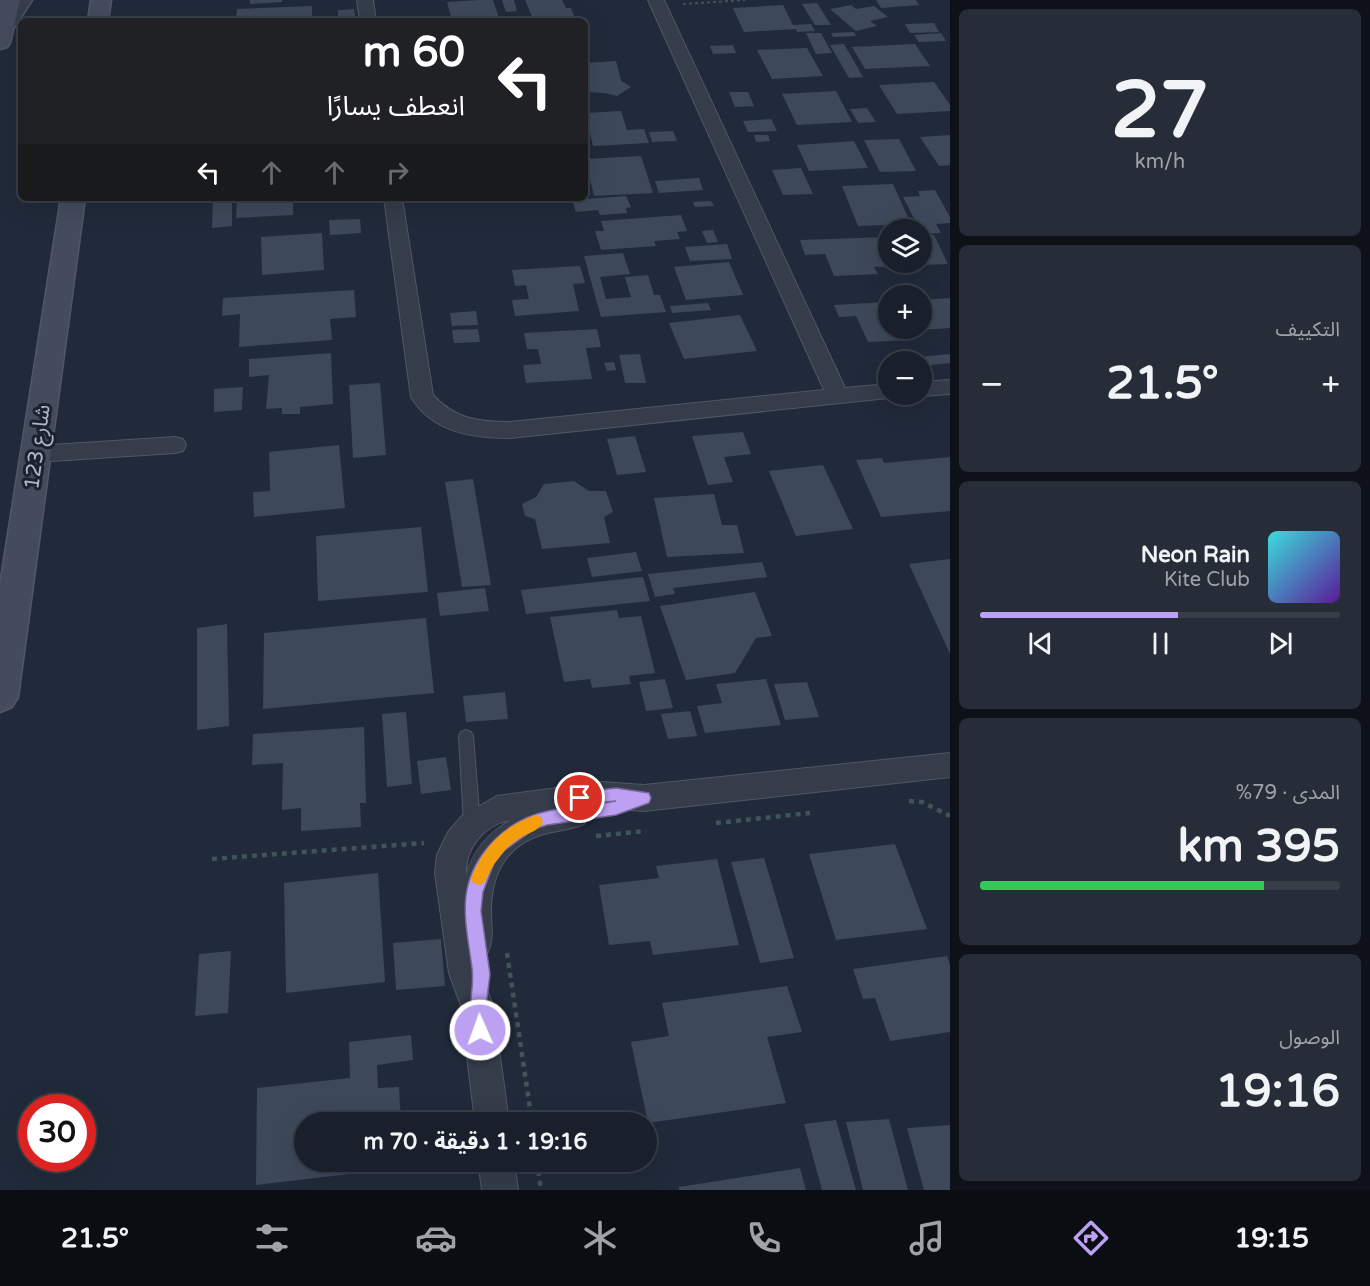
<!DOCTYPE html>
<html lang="ar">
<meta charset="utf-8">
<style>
:root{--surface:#19202c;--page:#262d38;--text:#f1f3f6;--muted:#9fa3a9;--line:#373e48;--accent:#bca0f2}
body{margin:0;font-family:"Varela Round","Noto Sans Arabic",sans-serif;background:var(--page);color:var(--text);direction:rtl;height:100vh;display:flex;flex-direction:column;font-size:22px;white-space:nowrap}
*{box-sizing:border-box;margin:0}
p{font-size:20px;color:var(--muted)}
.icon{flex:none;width:33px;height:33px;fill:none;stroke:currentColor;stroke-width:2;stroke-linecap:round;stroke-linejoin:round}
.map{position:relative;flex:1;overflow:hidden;direction:ltr}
.drawer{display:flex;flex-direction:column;gap:9px;padding:9px;background:#0e1218;width:420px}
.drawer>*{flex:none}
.top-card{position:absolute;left:18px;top:18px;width:570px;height:183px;border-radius:9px;box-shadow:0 6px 24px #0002,0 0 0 2px var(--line);direction:rtl;background:#202124;color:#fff;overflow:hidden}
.controls{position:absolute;left:878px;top:219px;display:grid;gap:12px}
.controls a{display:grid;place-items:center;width:54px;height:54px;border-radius:50%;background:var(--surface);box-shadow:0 6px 24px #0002,0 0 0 2px var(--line);font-size:30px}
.speed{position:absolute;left:18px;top:1094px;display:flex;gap:12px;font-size:30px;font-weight:700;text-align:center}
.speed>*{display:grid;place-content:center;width:78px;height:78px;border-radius:50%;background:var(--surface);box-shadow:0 6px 24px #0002,0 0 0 2px var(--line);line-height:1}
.speed .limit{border:9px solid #d22;background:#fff;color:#111}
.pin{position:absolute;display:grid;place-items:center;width:51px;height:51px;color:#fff;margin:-26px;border:3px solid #fff;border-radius:50%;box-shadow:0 2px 6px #0007}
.me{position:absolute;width:66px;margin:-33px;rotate:358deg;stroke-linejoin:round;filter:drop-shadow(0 0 4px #0008)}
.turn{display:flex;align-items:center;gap:21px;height:126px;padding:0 24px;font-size:27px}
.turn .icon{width:78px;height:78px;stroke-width:2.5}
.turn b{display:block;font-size:42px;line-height:51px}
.lanes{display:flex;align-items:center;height:57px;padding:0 24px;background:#0003;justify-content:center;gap:30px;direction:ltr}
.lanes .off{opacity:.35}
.big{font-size:45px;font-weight:700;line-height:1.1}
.drawer .tile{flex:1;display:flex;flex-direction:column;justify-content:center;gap:9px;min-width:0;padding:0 21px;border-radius:9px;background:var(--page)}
.drawer .dial{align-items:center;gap:0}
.dial b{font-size:78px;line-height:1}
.song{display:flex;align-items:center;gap:18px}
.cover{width:72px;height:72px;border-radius:9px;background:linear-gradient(135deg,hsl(180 70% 55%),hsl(270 70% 35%))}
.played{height:6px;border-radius:3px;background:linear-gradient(90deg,var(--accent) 55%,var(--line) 55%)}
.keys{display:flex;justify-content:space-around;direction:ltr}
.heat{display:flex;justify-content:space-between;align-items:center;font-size:33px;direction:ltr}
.charge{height:9px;border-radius:4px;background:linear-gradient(90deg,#34c759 79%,var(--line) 0)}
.trip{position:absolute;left:294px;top:1112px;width:363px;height:60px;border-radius:30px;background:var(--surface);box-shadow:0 6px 24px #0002,0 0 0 2px var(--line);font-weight:700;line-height:60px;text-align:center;direction:rtl}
.tabs{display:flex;height:96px;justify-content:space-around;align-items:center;background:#0a0d12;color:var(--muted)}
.tabs .icon{width:42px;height:42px}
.tabs .on{color:var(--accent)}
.tabs b{font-size:27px;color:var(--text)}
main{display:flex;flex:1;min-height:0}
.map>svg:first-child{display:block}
.building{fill:#3d4859}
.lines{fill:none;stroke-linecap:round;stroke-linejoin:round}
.service-casing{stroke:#505765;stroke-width:2}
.minor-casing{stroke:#505765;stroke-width:2}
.tertiary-casing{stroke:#505765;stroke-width:3}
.secondary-casing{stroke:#505765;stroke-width:3}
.path-far1{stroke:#415458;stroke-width:2;stroke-dasharray:3 3;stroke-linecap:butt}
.path{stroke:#415458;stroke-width:4.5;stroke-dasharray:5 5;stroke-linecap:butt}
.service{fill:#353c4a;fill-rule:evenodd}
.minor{fill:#353c4a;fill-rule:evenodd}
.tertiary{fill:#353c4a;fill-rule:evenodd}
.secondary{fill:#434b5d;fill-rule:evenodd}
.route{fill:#bca0f2;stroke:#7a689d;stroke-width:1.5}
.slow{fill:#f59e0b}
.labels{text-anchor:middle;stroke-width:6;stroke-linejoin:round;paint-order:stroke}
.street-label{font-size:21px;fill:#b0b7c6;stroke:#1b212f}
</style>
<main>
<section class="drawer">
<div class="tile dial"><b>27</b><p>km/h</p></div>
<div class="tile"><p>التكييف</p>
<div class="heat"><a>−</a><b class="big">21.5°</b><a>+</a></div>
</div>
<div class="tile">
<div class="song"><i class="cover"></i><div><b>Neon Rain</b><p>Kite Club</p></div></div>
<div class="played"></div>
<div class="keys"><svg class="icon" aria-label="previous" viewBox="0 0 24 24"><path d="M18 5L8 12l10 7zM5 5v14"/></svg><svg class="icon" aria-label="pause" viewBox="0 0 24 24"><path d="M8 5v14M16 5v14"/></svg><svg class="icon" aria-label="next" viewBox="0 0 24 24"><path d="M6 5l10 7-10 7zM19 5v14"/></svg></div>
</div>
<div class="tile"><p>المدى · 79%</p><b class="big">395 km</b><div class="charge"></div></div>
<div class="tile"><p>الوصول</p><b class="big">19:16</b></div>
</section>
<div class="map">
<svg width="950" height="1190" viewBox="0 0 950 1190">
<rect width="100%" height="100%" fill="#212a3a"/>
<!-- building -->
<g class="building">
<path d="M250,0H282V2L250,4Z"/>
<path d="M479,0H493L500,21H452L447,2Z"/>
<path d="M502,0H514L517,11L506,12Z"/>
<path d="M525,0H562L566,8H571L574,16L533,19Z"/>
<path d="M876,0H916L919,5L881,8Z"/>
<path d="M817,3L831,25H815L802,4Z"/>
<path d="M783,5L793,25L811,24L815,31L797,32L796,29L744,32L733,8Z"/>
<path d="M851,5L856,9L874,6L888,17L870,21L877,26L856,31L830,9Z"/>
<path d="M312,6V21H236L237,9Z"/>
<path d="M354,9L355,17L338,18V10Z"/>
<path d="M934,23L939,32L910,33L905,24Z"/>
<path d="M854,32L856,36L833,37L831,33Z"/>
<path d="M806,33H821L832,53L816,54Z"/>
<path d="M941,33L946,41L919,42L914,35Z"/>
<path d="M844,44L863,77L849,78L830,45Z"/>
<path d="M915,44L930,66L865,69L852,47Z"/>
<path d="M733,45L736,53L713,54L710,46Z"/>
<path d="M807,48L823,76L772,79L757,50Z"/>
<path d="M616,61L621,81L631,87L617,96L604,93L585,92V63Z"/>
<path d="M934,82L950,105V111L897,114L879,85Z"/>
<path d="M836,91L852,122L797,125L782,94Z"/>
<path d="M729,92H748L754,106L735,107Z"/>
<path d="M867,108L876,122L858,123L850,109Z"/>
<path d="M621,111L627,130L644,129L649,143L593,146L590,133L585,134V113Z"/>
<path d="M771,119L777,131L748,132L743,121Z"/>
<path d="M673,131L677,141L652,142L649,132Z"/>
<path d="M754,135H768L770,141L756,142Z"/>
<path d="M950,135V165L939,166L920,137Z"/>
<path d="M899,139L916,171L880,172L864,140Z"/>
<path d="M854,141L868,168L809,171L797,145Z"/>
<path d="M641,156L653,193L594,196L585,159Z"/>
<path d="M801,168L813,194L783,195L772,170Z"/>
<path d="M699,178L703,190L659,193L655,181Z"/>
<path d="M893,184L911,224L858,226L842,186Z"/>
<path d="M935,190L950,217V223L936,224L941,233L922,234L903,197L920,196L918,191Z"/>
<path d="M626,196L631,207L626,208L627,213L600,215L598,210L576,212L572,200Z"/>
<path d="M213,198H232V226L212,228Z"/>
<path d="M237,198H293V215L236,218Z"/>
<path d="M711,201L714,206L695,207L693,202Z"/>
<path d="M681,215L687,231L677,232L680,239L654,241L656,246L601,250L595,231H604L601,221Z"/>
<path d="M360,219L361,233L330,235L329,220Z"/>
<path d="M713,230L718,242L707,243L702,231Z"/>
<path d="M322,233L324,270L262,275L261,237Z"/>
<path d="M934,235L948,264L874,267L878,274L834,276L825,254L805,255L800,240L888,237V262H921V236Z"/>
<path d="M727,244L732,259L690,261L685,247Z"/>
<path d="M623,253L630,274L600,277L606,299L631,297L625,277L648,275L654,295H660L666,312L601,317L584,256Z"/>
<path d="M729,262L743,295L686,300L674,267Z"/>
<path d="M580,266L585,283L573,284L579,311L515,316L512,300L529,299L526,285L515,286L512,270Z"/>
<path d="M354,290L356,317L330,319L332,340L239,347L240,314L222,316L223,298Z"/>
<path d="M950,298V328L921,330V300Z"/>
<path d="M888,302V328H919L907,331L911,340L868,342L856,316L839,317L834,305Z"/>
<path d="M708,303L711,310L672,313L670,306Z"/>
<path d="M476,311L478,325L452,326L450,313Z"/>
<path d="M740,315L757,351L684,359L669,323Z"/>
<path d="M478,329L480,342L454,343L452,330Z"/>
<path d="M597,329L601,347L586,348L592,379L526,383L523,365L541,364L538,349H527L524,333Z"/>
<path d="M331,353L333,404L300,407V414H282V408L266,409L269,375L249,377V359Z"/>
<path d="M640,354L646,383H625L619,355Z"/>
<path d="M950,354V363L921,366V362H910L908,358Z"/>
<path d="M614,362L616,370L607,371L604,363Z"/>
<path d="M380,383L386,455L353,458L349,385Z"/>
<path d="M243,387L242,410L214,412V389Z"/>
<path d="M743,432L751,454L724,457L733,482L708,485L692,436Z"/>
<path d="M635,436L646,472L617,475L607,439Z"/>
<path d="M339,445L345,508L254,517L253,492L270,491L269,452Z"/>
<path d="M950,457V511L881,517L856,460L882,458L884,463Z"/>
<path d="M823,465L853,529L796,536L769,471Z"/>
<path d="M473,479L491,585L462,587L445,482Z"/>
<path d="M574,481L589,491H606L613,512L604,517L610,543L542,549L535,519L525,516L522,504L536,497L544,484Z"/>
<path d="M714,494L722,525H737L744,553L667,557L654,498Z"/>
<path d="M421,527L428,592L318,601L316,536Z"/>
<path d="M636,552L642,571L592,577L587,558Z"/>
<path d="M950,559V654L909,564Z"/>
<path d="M762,562L767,577L673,588L675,594L655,597L648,574Z"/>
<path d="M643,577L650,601L526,614L521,590Z"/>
<path d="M485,588L489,611L440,616L437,593Z"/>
<path d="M755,592L772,636L756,638L735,673L686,680L660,606Z"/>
<path d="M617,610L619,618L641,616L655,673L629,676L631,684L592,688L590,679L564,682L550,617Z"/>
<path d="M426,618L434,693L263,709L264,633Z"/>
<path d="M227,624L229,726L197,730V628Z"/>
<path d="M665,679L673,708L646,711L639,682Z"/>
<path d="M766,679L781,725L705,733L697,706L722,703L716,684Z"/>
<path d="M807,682L819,717L785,720L774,684Z"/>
<path d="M505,692L508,719L466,722L463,696Z"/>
<path d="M690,711L697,736L668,739L661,714Z"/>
<path d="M406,712L412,784L387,787L382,714Z"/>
<path d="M364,727L366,803H360L361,827L301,831V808L282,810L283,763L252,765L253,734Z"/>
<path d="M446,757L451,790L421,794L417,761Z"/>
<path d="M895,844L927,929L836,940L809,854Z"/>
<path d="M764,858L794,958L760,963L731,862Z"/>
<path d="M717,859L739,945L653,955L650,941L609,945L599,885L659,878L656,866Z"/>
<path d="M378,873L385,982L286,993L284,883Z"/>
<path d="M441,939L445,986L396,990L393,943Z"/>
<path d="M231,951L228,1013L195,1016L199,954Z"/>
<path d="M947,956L950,965V1032L890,1041L875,998L863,999L853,969Z"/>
<path d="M787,986L802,1032L767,1037L786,1103L648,1123L631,1042L669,1036L662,1003Z"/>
<path d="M411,1035L413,1060L377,1065L378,1088L399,1087L401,1122H304V1161H416L417,1166L256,1185L257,1088L350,1078L349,1042Z"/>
<path d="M889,1119L908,1190H863L846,1122Z"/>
<path d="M836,1120L856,1190H822L804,1124Z"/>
<path d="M950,1125V1190H924L907,1128Z"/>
<path d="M800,1168L806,1190H679V1187Z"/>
</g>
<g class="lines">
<defs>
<path id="service" d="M466,730L471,732L473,736L480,825L477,830L472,832L467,830L464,825L459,736L461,732Z"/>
<g id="minor">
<path d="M357,0H373L376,21H360Z"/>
<path d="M648,0H664L845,388L888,384V394H897L888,398L510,438C472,438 432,432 411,397L384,198H402L433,395C455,419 478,422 510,422L824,390Z"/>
<path d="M950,380V394L921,396L914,394H921V382Z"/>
<path d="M175,437L183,439L186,445L183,451L175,453L36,462L28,460L24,454L28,448L36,446Z"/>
<path d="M950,753V777L644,811L602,808L586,810L589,815L584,824C572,829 561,830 548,833C509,842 493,869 491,906C490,922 495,936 488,952L478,955L481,973L493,1006L509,1122H475L461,1006L449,973L435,873L437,855L448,832L462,816L497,796L602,782L644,785ZM511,820C488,833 473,850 466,876C464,849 484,824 511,820Z"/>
<path d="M478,1161H514L518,1190H482Z"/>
</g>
<path id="tertiary" d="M12,0H32L11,32L0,33V18Z"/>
<g id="secondary">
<path d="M0,0H20L10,43L7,47L0,49Z"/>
<path d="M91,0H111L108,21H88Z"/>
<path d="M61,198H85L18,697L12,707L0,712V585Z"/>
</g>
</defs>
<!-- service casing -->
<use href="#service" class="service-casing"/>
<!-- minor casing -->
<use href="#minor" class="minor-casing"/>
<!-- tertiary casing -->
<use href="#tertiary" class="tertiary-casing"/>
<!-- secondary casing -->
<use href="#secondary" class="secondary-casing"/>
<!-- path-far1 -->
<path class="path-far1" d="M683,4L745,0"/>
<!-- path -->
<g class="path">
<path d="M909,801L922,802L950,816"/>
<path d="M716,823L810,813"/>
<path d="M596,836L646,831"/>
<path d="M212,859L424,843"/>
<path d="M507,953L532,1122"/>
<path d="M537,1161L541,1190"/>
</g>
<!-- service -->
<use href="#service" class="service"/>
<!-- minor -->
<use href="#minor" class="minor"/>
<!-- tertiary -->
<use href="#tertiary" class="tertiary"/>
<!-- secondary -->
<use href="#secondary" class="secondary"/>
</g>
<!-- route -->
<path class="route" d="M616,788L649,793L651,798L649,803L616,815L547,825L534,829L505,850L494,863L483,892L481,911L490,974L486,1006L489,1030L487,1036L480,1038L474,1036C465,1013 475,991 472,968C469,944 463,919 466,895C472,853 508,819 548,811C570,806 594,805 616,801L580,804L574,802L572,798L574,793Z"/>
<!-- slow -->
<path class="slow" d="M535,815L541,817L543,822C539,831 528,833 520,838C502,849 493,865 484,883L479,885L473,883L471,878C485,846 501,828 535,815Z"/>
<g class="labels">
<!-- street labels -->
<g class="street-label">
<text transform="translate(37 447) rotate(-82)" y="7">شارع 123</text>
</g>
</g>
</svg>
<div class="controls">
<a><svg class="icon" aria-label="layers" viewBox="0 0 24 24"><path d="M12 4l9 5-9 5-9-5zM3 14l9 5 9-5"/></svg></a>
<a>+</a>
<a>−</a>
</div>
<div class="speed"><div class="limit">30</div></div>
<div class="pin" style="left:580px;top:798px;background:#d93025"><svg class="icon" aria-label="arrive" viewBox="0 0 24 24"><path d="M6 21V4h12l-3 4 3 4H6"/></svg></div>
<svg class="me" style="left:480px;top:1030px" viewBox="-20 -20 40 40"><circle r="17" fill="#bca0f2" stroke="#fff" stroke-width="3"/><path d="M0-11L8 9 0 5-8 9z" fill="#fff"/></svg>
<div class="trip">19:16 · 1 دقيقة · 70 m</div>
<div class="top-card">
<div class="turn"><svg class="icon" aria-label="left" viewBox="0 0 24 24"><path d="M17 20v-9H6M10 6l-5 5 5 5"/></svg><div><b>60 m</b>انعطف يسارًا</div></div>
<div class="lanes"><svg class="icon" aria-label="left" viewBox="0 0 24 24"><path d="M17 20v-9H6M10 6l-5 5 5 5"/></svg><svg class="icon off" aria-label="ahead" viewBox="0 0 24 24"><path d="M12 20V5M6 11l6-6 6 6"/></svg><svg class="icon off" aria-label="ahead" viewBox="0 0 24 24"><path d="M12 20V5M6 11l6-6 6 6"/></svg><svg class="icon off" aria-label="right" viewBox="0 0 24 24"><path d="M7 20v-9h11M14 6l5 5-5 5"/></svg></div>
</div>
</div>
</main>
<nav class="tabs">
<b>19:15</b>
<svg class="icon on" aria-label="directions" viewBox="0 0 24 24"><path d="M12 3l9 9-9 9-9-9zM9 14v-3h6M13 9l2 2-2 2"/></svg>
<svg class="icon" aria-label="music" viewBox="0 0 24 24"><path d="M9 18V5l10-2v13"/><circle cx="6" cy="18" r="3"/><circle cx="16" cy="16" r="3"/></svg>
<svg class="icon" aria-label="phone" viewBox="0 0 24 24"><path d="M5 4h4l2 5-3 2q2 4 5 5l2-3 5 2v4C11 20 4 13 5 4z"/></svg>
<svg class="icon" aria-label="climate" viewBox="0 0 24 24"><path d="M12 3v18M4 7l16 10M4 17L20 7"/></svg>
<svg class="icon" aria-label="car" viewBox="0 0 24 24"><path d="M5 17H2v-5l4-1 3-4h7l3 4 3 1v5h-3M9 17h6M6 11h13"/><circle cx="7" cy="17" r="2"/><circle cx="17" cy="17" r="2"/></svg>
<svg class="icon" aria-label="filters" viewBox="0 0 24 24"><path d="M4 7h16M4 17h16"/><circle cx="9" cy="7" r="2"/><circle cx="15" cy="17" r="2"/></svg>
<b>21.5°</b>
</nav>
